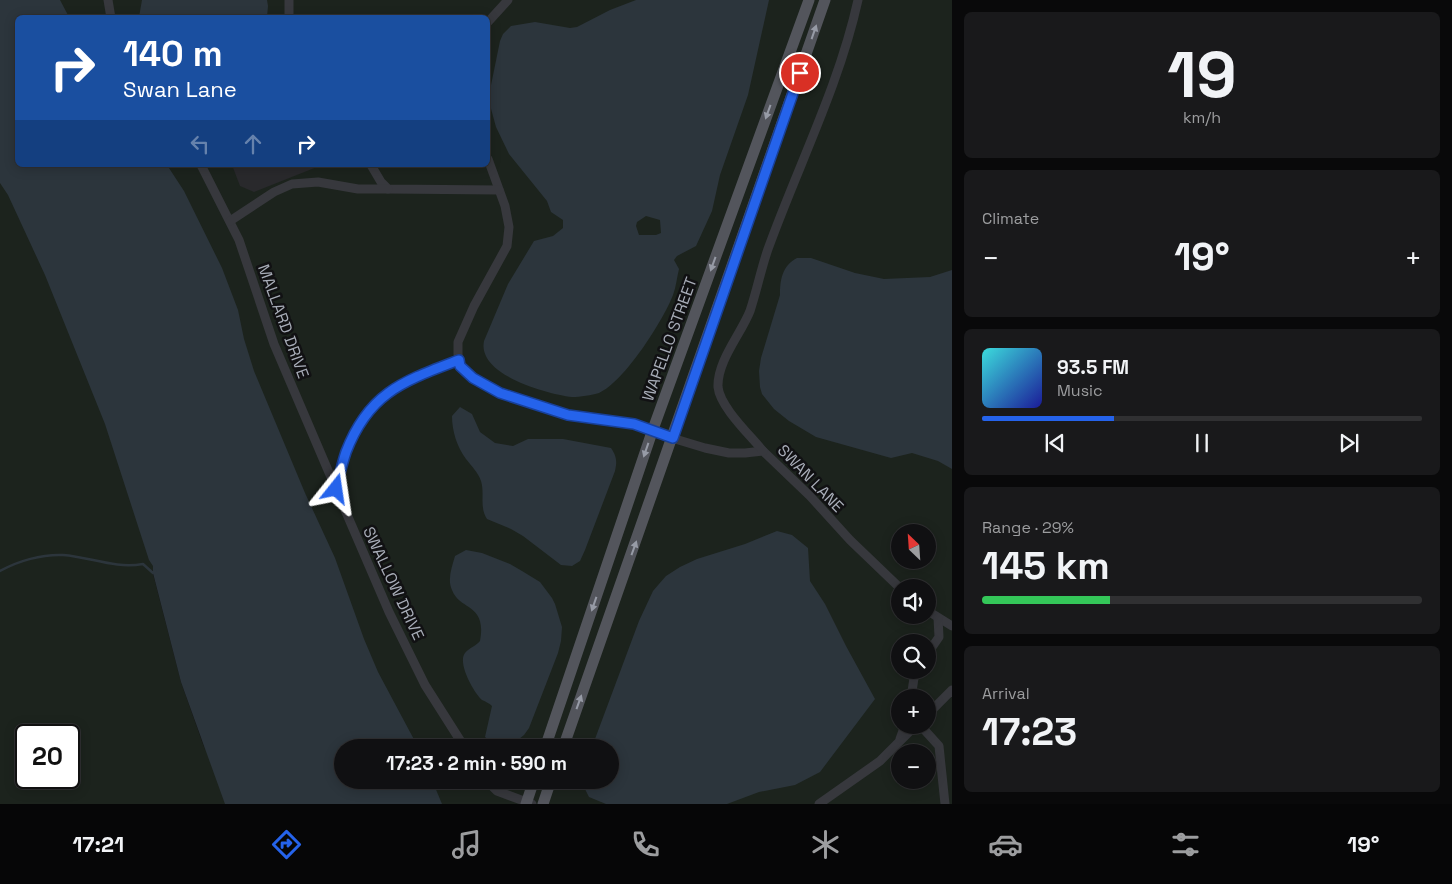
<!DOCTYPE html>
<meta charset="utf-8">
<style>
:root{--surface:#101012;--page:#19191b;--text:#f1f3f6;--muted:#9c9d9f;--line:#303032;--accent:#2563eb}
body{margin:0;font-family:"Space Grotesk",sans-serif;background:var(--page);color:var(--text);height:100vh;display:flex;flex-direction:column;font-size:19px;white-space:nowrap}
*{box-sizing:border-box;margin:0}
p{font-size:16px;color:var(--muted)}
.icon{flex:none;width:28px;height:28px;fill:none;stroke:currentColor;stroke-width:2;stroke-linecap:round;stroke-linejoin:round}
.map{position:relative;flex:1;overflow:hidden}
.details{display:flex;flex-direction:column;gap:12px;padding:12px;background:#09090a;width:500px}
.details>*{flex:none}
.banner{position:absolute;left:15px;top:15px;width:475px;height:152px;border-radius:8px;box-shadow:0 2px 12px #0003,0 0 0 1px var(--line);background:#1a4fa0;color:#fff;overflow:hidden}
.needle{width:32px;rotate:335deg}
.controls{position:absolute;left:891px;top:524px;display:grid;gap:10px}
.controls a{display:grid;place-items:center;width:45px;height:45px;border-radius:50%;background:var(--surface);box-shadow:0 2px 12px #0003,0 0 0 1px var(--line);font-size:25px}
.speed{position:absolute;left:15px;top:724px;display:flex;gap:10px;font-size:25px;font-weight:700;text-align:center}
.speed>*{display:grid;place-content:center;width:65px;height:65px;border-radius:50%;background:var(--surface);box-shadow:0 2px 12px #0003,0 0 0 1px var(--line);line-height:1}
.speed .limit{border:2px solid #111;border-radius:8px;background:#fff;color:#111}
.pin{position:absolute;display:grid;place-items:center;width:42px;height:42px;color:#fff;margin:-21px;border:2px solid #fff;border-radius:50%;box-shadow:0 1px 5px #0007}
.me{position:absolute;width:55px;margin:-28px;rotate:15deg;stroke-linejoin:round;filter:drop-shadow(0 0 4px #0008)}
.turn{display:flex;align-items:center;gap:18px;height:105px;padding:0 25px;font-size:22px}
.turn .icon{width:65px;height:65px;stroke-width:2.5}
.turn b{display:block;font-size:35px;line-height:42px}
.lanes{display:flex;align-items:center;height:48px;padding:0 25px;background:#0003;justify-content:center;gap:25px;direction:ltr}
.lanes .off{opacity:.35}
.big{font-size:38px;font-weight:700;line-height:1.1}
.details .tile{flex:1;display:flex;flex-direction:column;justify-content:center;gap:8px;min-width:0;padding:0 18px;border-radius:8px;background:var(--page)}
.details .dial{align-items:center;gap:0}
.dial b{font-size:65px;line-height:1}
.song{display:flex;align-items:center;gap:15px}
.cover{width:60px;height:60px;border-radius:8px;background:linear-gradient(135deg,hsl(180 70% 55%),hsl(240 70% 35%))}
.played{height:5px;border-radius:2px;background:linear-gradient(90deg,var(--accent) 30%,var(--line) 30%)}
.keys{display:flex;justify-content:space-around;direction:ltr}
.heat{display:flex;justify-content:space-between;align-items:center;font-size:28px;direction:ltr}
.charge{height:8px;border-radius:4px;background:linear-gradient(90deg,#34c759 29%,var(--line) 0)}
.trip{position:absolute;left:334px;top:739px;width:285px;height:50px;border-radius:25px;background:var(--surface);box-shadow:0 2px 12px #0003,0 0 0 1px var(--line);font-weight:700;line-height:50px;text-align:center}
.menu{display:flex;height:80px;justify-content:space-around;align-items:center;background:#060607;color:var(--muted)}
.menu .icon{width:35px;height:35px}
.menu .on{color:var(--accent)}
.menu b{font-size:22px;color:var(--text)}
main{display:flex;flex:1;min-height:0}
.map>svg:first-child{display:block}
.green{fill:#1c231d;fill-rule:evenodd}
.water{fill:#2c353c;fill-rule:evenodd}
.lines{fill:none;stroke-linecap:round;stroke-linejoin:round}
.stream{stroke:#2c353c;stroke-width:2.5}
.building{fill:#29292c}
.minor{stroke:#37383d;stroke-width:9}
.major{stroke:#53555c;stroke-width:11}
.oneway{fill:#979ba6}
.route-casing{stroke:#184099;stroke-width:12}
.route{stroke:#2563eb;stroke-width:9}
.labels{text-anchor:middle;stroke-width:5;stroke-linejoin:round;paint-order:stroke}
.street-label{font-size:16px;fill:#a8adb8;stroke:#111113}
</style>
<main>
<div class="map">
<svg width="952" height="804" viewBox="0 0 952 804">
<rect width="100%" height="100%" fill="#161618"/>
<!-- green -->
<path class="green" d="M0,0H952V804H0ZM18,18H488V165H18ZM900,532H928V560H900ZM152,570L153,571L205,750L181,682ZM900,588H928V615H900ZM900,642H928V670H900ZM900,698H928V725H900ZM26,735H69V778H26ZM342,748H610V780H342ZM900,752H928V780H900Z"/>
<!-- water -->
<g class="water">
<path d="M0,0H60L69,17L18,18V165H167L184,191L222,268L238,310L244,339L254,371L305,493L335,558L364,639L378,672L418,747L342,748V780H432L442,804H225L181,682L153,573V566L149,560L105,424L45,275L8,195L0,183Z"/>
<path d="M142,0H267L268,6L267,17H139Z"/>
<path d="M636,0H769L748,95L720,175L712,211L696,246L677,256L674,260L679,269C677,277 676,287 673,295C663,321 624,382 599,393C592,395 580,397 572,397C547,394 477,375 484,341L508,284L534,241L553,236L563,228V220L551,212L547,201L509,154L496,127L490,105V90L500,41L503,34L511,26L535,22L570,28L577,27L610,10ZM646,216L660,220L661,233L656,235H639L636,226L637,222Z"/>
<path d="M797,258H811L855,273L884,279L930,277L952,270V469L938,461L912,453L891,458L816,437L789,421L774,409L762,394L760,387L759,371L761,358L780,295C780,280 782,266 797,258Z"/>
<path d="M460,407L472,414L480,432L495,443L513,446L528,439H563L611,448C617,457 617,462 615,471L585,550L580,561L572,566L561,565L523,536L511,529L487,519C479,507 485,494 481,481C478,472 472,467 466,459C457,447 452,431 452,416Z"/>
<path d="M777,531L792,535L808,548L810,581L825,604L846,646L875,699L820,772L795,785L759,792L727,804H606L589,797L583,785V780H610V748L592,747L639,621L653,591L659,584L666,576L680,567L697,559L745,544Z"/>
<path d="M466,550L482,553L510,564L522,571L540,582L552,598L555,604L562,627L561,641L558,653L529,728L524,735L509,747H497L485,737L492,706C489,703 486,702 482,700C474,693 457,663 465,653C469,648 476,646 480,641C487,603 460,611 452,590C447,579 452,567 455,556Z"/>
</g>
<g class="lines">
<!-- stream -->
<path class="stream" d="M0,571C18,561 42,554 63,555C91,557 114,569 143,564L153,573L155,571"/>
</g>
<!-- building -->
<path class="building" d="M232,165H322L254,192L240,186Z"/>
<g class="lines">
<!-- minor -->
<g class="minor">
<path d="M108,0L111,18"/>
<path d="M289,18V0"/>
<path d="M488,22L508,0"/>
<path d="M488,159L505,206L509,227L507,246L474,306L458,342V354L460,366L473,378L500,393L568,415L634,424L652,432L705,448L729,453H745L763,451L810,496L850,540L900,588"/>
<path d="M201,165L239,240L274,344L336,489"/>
<path d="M371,165L381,182L388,189L499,190"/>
<path d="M230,221L274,192L292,184L318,182L358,189H388"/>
<path d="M459,360L419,376L394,388L376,402L362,421L346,452L336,489L389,612L425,685L465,748"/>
<path d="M763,451C750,435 720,407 718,387C717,361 741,334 750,311C757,290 761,269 768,249C798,166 839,86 858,0"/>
<path d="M928,611L952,626"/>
<path d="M928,653L939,637L938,618"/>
<path d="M911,698L914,678L918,670"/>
<path d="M928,714L952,690"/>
<path d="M920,725L939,746L945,804"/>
<path d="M900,739L905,725"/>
<path d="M486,780L497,791L532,804"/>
<path d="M819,804L880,761L916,725"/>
</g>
<!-- major -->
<g class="major">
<path d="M545,748L652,432L809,0"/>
<path d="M563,748L825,0"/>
<path d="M526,804L534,780"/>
<path d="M543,804L551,780"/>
</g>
</g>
<!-- one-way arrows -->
<defs><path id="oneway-solid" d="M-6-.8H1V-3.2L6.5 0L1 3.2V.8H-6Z" transform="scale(1.25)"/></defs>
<g class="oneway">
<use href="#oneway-solid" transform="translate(814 32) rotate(-71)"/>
<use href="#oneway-solid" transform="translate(768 112) rotate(110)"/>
<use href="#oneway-solid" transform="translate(713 264) rotate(110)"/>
<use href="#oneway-solid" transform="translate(646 450) rotate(109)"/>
<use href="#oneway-solid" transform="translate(634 548) rotate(-70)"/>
<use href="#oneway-solid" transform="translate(594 604) rotate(109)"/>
<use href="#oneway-solid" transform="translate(579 702) rotate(-70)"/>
</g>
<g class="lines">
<defs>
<path id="route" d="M336,489C339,477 342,464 346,452C369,392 404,381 459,360L460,366L473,378L500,393L568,415L634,424L673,438L800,73"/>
</defs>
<!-- route casing -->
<use href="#route" class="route-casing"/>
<!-- route -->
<use href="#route" class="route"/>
</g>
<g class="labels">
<!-- street labels -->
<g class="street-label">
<text transform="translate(284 321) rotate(70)" y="6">MALLARD DRIVE</text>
<text transform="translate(669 339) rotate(-70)" y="6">WAPELLO STREET</text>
<text transform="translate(811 478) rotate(46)" y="6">SWAN LANE</text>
<text transform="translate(394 583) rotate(65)" y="6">SWALLOW DRIVE</text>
</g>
</g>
</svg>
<div class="controls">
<a><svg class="needle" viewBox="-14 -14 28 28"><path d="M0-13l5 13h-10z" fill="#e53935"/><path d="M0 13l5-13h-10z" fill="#9c9d9f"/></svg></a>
<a><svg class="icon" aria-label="sound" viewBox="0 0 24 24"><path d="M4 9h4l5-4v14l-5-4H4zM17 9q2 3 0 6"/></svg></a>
<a><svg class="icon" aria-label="search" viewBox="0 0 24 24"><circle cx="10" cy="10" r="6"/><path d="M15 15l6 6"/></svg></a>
<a>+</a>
<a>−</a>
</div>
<div class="speed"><div class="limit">20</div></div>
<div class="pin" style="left:800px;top:73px;background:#d93025"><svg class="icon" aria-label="arrive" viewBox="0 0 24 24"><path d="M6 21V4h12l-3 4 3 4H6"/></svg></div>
<svg class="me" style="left:336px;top:489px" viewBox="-20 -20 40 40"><path d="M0-17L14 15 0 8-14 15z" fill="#2563eb" stroke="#fff" stroke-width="4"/></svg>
<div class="trip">17:23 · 2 min · 590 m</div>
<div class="banner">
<div class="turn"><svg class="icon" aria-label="right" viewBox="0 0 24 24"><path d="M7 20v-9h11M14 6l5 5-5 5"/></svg><div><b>140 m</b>Swan Lane</div></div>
<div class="lanes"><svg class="icon off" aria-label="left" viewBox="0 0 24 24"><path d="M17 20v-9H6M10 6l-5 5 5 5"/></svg><svg class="icon off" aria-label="ahead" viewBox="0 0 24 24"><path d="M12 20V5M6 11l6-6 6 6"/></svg><svg class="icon" aria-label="right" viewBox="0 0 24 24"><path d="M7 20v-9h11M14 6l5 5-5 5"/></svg></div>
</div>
</div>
<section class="details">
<div class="tile dial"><b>19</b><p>km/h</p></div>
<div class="tile"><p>Climate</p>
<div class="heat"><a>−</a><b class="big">19°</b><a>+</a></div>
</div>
<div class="tile">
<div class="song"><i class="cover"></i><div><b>93.5 FM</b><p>Music</p></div></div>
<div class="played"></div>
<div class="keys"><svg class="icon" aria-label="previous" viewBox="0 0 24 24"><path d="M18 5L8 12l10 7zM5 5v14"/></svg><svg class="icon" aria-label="pause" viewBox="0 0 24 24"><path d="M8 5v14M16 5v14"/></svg><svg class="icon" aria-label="next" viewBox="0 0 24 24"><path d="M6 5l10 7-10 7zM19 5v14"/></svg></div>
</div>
<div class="tile"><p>Range · 29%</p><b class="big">145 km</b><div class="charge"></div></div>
<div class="tile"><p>Arrival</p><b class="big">17:23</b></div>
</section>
</main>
<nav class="menu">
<b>17:21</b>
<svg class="icon on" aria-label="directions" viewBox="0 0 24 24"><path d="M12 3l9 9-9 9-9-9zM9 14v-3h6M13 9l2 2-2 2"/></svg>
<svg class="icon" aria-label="music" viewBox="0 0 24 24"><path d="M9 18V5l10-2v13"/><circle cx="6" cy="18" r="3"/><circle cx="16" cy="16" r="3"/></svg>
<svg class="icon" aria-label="phone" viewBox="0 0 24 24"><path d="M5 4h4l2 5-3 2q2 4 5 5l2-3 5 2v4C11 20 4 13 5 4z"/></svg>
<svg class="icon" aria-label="climate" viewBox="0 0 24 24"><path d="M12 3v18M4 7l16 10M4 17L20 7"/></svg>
<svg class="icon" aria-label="car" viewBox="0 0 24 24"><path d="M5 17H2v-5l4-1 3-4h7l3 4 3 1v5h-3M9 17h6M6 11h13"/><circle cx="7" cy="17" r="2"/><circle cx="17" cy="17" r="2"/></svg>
<svg class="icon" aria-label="filters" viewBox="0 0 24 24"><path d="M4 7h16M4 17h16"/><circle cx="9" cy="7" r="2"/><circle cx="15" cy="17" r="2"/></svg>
<b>19°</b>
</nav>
